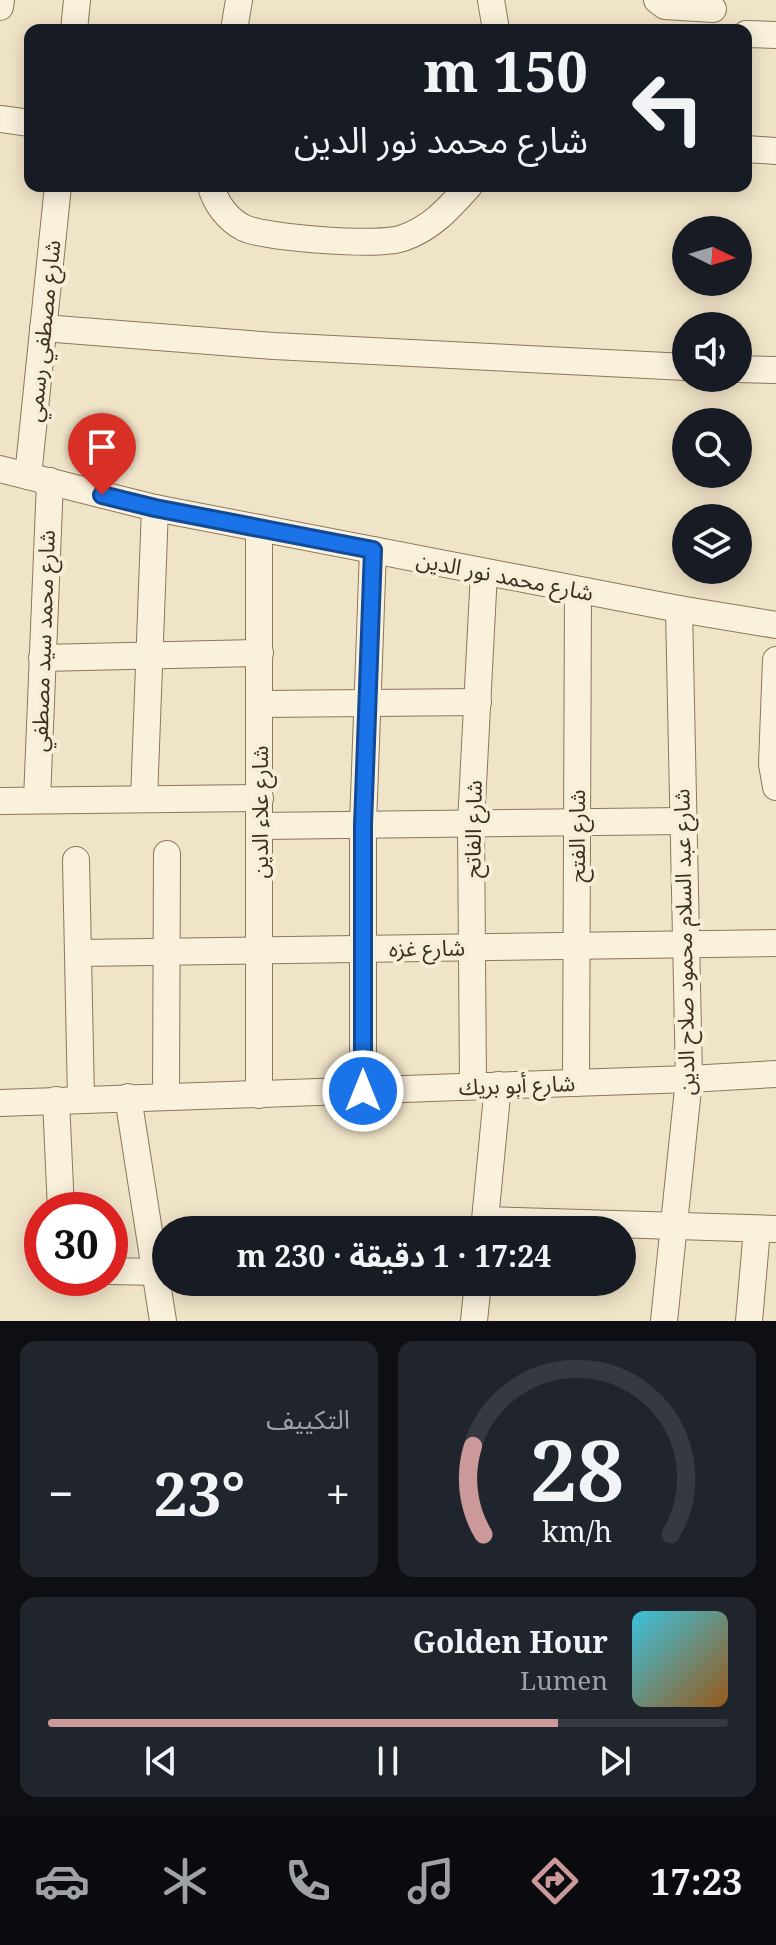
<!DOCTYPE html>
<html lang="ar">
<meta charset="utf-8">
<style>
:root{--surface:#171b24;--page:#20242c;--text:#f1f3f6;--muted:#9ea1a6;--line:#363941;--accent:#cc999b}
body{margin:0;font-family:"Noto Serif","Noto Sans Arabic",serif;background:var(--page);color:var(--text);direction:rtl;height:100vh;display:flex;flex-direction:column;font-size:30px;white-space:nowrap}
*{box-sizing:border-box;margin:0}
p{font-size:26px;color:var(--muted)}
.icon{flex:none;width:44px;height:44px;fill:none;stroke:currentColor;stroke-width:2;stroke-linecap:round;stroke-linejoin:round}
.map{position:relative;height:1321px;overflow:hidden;direction:ltr}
.panel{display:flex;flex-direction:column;gap:20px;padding:20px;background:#0d0f14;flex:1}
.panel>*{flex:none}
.top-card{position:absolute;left:24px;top:24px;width:728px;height:168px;border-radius:16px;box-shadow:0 4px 20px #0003;direction:rtl;background:#171b24;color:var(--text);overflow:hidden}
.needle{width:52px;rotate:95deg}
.tools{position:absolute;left:672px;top:216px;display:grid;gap:16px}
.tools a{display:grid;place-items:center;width:80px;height:80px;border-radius:50%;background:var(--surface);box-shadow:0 4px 20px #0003;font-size:40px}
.speed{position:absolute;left:24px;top:1192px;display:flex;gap:16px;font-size:40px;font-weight:700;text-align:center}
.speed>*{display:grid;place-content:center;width:104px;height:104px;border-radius:50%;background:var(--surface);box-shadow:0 4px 20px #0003;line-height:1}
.speed .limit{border:12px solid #d22;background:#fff;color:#111}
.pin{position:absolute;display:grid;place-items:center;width:68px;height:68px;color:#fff;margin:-82px -34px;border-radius:50% 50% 50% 0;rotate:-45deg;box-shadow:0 0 8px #0007}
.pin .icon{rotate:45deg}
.me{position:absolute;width:88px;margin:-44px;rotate:0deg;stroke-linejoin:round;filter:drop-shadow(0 0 6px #0008)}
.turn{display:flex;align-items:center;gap:28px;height:168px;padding:0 32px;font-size:36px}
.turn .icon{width:104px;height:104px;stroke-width:2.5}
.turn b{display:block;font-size:56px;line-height:68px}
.big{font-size:60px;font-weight:700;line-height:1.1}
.panel .widget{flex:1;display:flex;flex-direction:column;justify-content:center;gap:12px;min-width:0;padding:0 28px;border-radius:16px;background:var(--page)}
.panel .dial{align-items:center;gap:0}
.dial svg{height:208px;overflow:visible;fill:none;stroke:var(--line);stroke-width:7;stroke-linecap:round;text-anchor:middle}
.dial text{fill:var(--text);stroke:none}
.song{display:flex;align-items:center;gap:24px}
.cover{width:96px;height:96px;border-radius:12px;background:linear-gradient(135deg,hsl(190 70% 55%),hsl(30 70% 35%))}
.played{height:8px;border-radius:4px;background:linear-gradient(90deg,var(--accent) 75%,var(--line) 75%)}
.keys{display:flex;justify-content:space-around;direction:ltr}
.heat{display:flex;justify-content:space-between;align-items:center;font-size:44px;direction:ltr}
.panel .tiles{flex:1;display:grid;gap:20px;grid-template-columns:1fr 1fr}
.widget:last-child{grid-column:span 2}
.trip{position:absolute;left:152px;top:1216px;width:484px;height:80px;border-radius:40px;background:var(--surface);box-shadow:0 4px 20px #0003;font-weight:700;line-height:80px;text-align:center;direction:rtl}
.tabs{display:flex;height:128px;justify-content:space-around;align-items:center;background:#090b0e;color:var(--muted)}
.tabs .icon{width:56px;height:56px}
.tabs .selected{color:var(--accent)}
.tabs b{font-size:36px;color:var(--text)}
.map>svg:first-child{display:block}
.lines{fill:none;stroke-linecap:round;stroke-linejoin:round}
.minor-casing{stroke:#8d765c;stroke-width:28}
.minor{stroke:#faf1dc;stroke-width:26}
.route-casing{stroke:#114b97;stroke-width:20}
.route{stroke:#1a73e8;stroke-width:14}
.labels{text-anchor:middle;stroke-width:8;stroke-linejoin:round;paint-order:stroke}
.street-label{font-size:22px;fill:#3d2e20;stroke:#f7eed8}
</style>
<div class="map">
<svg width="776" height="1321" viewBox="0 0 776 1321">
<rect width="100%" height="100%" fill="#f0e4c8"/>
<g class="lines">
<defs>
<g id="minor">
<path d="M491,0L496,30"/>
<path d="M657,0L665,6L713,9"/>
<path d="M0,7L1,0"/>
<path d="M74,30L77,0"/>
<path d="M234,30L239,0"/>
<path d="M746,34L776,35"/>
<path d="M0,119L30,123"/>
<path d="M746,149L776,151"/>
<path d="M211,186C215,203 228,220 244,228C267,238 380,247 403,238C432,228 449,208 469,186"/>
<path d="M43,328L274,346L686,367"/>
<path d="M738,369L776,370"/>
<path d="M0,469L155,508L679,609L776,625"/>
<path d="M28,476L58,186"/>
<path d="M42,658L260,653"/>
<path d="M776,660L772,764L776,787"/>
<path d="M260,704L478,702"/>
<path d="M144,799L155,508"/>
<path d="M37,800L50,481"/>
<path d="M0,801L260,798"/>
<path d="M260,826L684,821"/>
<path d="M76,860L81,1099"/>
<path d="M78,953L776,943"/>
<path d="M576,1083L578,590"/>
<path d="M473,1086L471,823L484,572"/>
<path d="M363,1091V825L373,550"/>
<path d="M259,1095V528"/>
<path d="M166,1096L167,854"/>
<path d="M128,1097L163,1321"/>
<path d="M56,1100L61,1210"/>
<path d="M0,1103L689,1079L776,1074"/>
<path d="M485,1220L776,1229"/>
<path d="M484,1230L498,1085"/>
<path d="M110,1271L155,1272"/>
<path d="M474,1321L478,1282"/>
<path d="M664,1321L689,1079L679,609"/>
<path d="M749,1321L757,1229"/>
</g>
</defs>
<!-- minor casing -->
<use href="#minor" class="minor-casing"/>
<!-- minor -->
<use href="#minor" class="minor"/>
</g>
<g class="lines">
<defs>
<path id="route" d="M102,495L155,508L373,550L363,825V1091"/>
</defs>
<!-- route casing -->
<use href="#route" class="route-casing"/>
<!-- route -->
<use href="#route" class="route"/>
</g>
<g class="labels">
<!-- street labels -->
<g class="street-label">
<text transform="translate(43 331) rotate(-84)" y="8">شارع مصطفي رسمي</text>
<text transform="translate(505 576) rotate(11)" y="8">شارع محمد نور الدين</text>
<text transform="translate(43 641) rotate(-88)" y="8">شارع محمد سيد مصطفي</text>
<text transform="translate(260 812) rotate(-90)" y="8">شارع علاء الدين</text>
<text transform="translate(473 829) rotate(-89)" y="8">شارع الفاتح</text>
<text transform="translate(577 836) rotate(-90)" y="8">شارع الفتح</text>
<text transform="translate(684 942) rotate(-91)" y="8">شارع عبد السلام محمود صلاح الدين</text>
<text transform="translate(427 948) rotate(-1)" y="8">شارع غزه</text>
<text transform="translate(517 1085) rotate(-2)" y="8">شارع أبو بريك</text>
</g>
</g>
</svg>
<div class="tools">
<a><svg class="needle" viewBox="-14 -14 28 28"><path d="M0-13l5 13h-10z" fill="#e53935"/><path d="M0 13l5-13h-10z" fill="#9ea1a6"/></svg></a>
<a><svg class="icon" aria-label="sound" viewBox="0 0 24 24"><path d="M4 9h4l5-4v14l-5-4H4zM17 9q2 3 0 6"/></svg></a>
<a><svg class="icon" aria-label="search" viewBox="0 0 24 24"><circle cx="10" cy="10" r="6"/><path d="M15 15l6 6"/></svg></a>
<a><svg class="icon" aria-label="layers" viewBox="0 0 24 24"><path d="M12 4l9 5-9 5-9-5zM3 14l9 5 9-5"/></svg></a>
</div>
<div class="speed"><div class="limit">30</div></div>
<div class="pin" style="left:102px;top:495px;background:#d93025"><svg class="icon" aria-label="arrive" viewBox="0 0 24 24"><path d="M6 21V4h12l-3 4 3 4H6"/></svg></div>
<svg class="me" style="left:363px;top:1091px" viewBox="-20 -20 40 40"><circle r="17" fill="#1a73e8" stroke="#fff" stroke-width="3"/><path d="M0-11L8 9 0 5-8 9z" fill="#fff"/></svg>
<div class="trip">17:24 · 1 دقيقة · 230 m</div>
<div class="top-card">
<div class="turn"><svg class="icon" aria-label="left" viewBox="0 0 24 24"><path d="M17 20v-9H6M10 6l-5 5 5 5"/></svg><div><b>150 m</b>شارع محمد نور الدين</div></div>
</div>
</div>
<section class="panel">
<div class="tiles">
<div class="widget dial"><svg viewBox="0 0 100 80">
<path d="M14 69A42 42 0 1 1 86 69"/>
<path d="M14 69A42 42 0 0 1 10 35" stroke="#cc999b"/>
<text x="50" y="56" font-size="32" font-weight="700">28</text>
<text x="50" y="72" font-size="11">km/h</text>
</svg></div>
<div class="widget"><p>التكييف</p>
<div class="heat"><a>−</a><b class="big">23°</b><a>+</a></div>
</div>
<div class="widget">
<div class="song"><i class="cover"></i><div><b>Golden Hour</b><p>Lumen</p></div></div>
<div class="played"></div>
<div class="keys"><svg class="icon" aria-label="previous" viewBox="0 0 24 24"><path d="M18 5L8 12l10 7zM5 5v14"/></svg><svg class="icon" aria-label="pause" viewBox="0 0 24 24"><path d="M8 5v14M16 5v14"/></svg><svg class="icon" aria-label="next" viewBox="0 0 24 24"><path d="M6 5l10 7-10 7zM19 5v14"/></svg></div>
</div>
</div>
</section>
<nav class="tabs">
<b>17:23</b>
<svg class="icon selected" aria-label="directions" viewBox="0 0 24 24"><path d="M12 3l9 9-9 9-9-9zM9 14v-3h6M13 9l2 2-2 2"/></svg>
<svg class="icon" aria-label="music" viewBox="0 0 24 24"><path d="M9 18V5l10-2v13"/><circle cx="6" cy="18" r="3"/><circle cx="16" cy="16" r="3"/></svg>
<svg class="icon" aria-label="phone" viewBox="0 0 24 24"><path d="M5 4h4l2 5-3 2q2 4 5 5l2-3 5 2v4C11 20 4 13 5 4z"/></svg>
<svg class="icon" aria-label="climate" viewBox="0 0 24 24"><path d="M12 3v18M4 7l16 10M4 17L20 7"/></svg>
<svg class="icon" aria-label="car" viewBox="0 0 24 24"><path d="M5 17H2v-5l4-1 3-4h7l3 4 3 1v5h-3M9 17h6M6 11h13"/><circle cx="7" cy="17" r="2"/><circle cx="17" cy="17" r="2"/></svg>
</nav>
